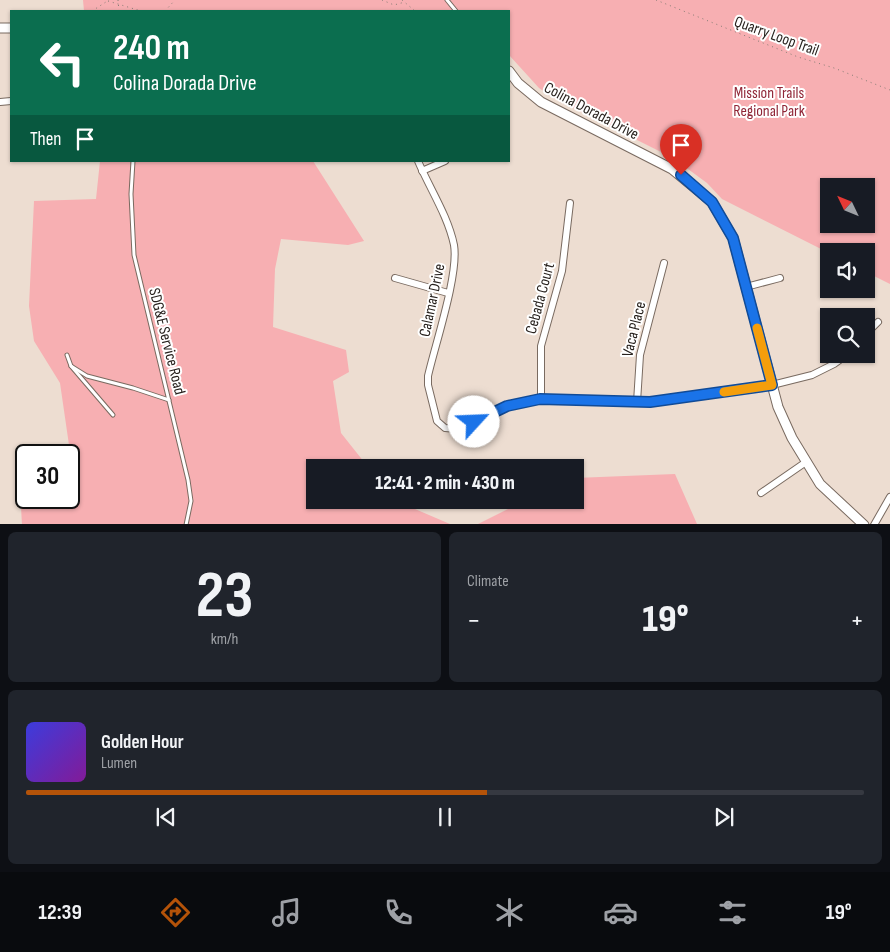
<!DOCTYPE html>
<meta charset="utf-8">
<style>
:root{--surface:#171b24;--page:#20242c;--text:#f1f3f6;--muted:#9ea1a6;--line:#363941;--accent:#b45309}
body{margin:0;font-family:"Sofia Sans Condensed",sans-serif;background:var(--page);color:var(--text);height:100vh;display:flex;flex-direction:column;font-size:19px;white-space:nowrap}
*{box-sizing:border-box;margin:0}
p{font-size:16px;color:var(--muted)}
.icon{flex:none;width:28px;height:28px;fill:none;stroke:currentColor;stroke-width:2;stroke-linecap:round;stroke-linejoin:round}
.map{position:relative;height:524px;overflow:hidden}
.side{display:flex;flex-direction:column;gap:8px;padding:8px;background:#0d0f14;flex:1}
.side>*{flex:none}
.top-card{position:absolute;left:10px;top:10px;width:500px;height:152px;border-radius:0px;box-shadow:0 1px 4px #0004;background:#0b6e4f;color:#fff;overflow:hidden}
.needle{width:32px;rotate:313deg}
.tools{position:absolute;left:820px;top:178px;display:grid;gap:10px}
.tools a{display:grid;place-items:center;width:55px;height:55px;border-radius:0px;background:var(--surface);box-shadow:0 1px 4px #0004;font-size:25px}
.speed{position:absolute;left:15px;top:444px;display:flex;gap:10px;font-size:25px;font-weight:700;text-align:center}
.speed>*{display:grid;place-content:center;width:65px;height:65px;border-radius:50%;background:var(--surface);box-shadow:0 1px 4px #0004;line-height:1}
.speed .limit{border:2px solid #111;border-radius:8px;background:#fff;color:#111}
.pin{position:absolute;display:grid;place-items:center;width:42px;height:42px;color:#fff;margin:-51px -21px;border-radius:50% 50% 50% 0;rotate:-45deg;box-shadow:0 0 5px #0007}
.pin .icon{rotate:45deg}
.me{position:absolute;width:55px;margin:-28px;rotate:65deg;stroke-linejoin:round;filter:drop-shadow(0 0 4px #0008)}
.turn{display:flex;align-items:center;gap:18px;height:105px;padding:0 20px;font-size:22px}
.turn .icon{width:65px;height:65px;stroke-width:2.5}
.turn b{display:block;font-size:35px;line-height:42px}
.then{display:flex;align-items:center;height:48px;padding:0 20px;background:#0003;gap:10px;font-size:19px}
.big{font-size:38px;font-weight:800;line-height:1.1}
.side .card{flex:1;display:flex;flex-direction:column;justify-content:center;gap:8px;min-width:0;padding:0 18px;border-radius:8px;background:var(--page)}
.side .dial{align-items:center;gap:0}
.dial b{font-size:65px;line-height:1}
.song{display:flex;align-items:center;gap:15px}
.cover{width:60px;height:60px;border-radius:8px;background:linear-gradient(135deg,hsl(240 70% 55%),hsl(290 70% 35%))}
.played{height:5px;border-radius:2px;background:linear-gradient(90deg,var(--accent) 55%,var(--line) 55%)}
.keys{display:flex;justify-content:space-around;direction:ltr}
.heat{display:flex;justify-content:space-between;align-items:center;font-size:28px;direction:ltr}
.side .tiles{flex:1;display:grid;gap:8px;grid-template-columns:1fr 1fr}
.card:last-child{grid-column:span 2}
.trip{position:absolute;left:306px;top:459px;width:278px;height:50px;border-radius:0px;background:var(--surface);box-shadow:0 1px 4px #0004;font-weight:800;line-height:50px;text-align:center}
.menu{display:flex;height:80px;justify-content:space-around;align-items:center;background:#090b0e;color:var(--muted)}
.menu .icon{width:35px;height:35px}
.menu .selected{color:var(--accent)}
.menu b{font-size:22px;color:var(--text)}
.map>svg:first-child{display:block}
.green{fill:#f7afb2;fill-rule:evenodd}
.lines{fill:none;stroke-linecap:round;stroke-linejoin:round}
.lane-casing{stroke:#796a60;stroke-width:5}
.street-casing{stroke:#796a60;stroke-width:8}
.secondary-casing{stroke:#796a60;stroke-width:11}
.path{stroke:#867c74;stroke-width:1;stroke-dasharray:1 4;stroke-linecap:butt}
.lane{stroke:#fff;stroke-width:3}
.street{stroke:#fff;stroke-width:6}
.secondary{stroke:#fff;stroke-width:9}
.route-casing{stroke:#114b97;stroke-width:12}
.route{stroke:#1a73e8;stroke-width:9}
.slow{stroke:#f59e0b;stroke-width:9}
.labels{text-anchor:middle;stroke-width:4;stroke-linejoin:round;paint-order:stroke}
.street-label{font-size:16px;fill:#28221e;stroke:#fff}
.park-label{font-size:16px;fill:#902637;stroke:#fff}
</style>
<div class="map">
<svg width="890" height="525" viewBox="0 0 890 525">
<rect width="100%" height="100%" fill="#edddd1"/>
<!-- green -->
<g class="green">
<path d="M83,0H890V284L866,272V251L829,253L722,199L707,183L673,158L555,99L539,88L509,55V11H84ZM829,186H866V224H829Z"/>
<path d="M100,161H313L364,241L348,245L281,239L275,269L273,327L346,350L349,372L333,381L341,433L368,467L315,468V500H394L450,524L22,525L21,507L32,498H69V455H65L69,445L60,383L34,341L29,306L34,201L96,199Z"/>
<path d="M675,474L697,524H478L526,500H575V478Z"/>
</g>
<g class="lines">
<defs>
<g id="lane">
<path d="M447,0L456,11"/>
<path d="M133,161L131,194L134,255L188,480L191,501L186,525"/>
<path d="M67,355L71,366L113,415"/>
<path d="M71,366L87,376L133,388L169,400"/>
</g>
<g id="street">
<path d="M0,102L11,101"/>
<path d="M418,161C430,189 448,216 454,245C459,274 435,345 428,376V385L437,421L445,428L457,429L507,406L541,399L650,402L772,385L812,375L834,364L848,354"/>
<path d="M422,171L445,161"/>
<path d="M395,278L448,293"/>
<path d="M746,287L780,278"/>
<path d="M866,334L878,322"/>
<path d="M541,399V346L562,271L570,203"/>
<path d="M637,402L640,355L664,263"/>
<path d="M761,493L806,462"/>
<path d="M874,525L890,497"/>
</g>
<g id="secondary">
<path d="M0,28H11"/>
<path d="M509,71L518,83L541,102L672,169L712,202L733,238L778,407L792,438L820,484L864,525"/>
</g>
</defs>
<!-- lane casing -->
<use href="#lane" class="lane-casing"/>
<!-- street casing -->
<use href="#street" class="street-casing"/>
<!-- secondary casing -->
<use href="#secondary" class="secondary-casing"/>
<!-- path -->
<g class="path">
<path d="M118,0L119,11"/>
<path d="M382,0L394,5L405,2"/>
<path d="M402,0L415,11"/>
<path d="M656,0L798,57L834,68L890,90"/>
<path d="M108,1L141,11"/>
<path d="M92,11L109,0"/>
<path d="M165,11L175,0"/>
</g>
<!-- lane -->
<use href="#lane" class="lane"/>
<!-- street -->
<use href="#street" class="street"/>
<!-- secondary -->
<use href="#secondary" class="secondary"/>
</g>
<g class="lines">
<defs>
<path id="route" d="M474,422L507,406L540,399L650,402L772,385L733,238L712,202L681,175"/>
</defs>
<!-- route casing -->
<use href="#route" class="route-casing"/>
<!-- route -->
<use href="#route" class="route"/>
<!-- slow -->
<path class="slow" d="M724,392L772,385L757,328"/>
</g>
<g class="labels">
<!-- street labels -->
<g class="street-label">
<text transform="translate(777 35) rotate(20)" y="6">Quarry Loop Trail</text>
<text transform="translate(592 110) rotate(28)" y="6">Colina Dorada Drive</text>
<text transform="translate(539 298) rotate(-75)" y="6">Cebada Court</text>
<text transform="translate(431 300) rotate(-78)" y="6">Calamar Drive</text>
<text transform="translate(633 329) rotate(-76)" y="6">Vaca Place</text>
<text transform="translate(168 341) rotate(76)" y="6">SDG&amp;E Service Road</text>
</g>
<!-- park labels -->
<g class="park-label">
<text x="769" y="98">Mission Trails<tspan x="769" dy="18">Regional Park</tspan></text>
</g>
</g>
</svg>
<div class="tools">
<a><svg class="needle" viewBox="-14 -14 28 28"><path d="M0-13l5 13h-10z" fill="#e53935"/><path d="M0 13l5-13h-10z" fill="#9ea1a6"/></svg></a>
<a><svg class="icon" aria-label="sound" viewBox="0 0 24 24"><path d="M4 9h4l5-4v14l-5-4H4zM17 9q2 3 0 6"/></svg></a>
<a><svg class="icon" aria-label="search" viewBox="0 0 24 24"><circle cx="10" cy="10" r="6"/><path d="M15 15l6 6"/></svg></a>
</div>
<div class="speed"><div class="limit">30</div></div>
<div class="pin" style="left:681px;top:175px;background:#d93025"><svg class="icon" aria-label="arrive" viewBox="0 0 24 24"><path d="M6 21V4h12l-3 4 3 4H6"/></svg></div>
<svg class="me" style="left:474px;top:422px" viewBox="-20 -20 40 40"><circle r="19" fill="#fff"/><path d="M0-13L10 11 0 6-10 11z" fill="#1a73e8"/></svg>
<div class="trip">12:41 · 2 min · 430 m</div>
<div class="top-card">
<div class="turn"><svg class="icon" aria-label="left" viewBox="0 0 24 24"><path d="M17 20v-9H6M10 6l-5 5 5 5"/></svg><div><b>240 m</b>Colina Dorada Drive</div></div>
<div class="then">Then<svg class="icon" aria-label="arrive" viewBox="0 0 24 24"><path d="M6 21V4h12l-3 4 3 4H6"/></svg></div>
</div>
</div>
<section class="side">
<div class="tiles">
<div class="card dial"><b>23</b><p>km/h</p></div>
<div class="card"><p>Climate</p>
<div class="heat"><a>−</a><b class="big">19°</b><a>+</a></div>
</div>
<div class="card">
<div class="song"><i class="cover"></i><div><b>Golden Hour</b><p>Lumen</p></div></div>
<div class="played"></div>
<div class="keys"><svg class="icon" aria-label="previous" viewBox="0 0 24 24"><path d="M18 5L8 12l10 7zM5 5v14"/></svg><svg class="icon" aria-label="pause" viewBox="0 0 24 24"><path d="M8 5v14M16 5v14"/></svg><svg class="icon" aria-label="next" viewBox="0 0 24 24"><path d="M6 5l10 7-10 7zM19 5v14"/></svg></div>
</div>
</div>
</section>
<nav class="menu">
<b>12:39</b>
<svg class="icon selected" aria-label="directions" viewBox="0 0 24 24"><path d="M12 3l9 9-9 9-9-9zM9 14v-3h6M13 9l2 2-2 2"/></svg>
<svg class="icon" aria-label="music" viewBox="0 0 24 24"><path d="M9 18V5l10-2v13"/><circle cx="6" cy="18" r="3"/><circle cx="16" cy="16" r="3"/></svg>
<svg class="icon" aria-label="phone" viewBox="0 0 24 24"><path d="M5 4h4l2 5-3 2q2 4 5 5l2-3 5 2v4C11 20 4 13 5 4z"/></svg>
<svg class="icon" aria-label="climate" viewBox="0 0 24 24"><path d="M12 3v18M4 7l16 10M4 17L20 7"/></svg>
<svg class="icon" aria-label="car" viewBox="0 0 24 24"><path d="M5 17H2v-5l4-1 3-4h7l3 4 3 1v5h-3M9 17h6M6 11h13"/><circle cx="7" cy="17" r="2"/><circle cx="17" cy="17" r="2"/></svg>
<svg class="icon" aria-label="filters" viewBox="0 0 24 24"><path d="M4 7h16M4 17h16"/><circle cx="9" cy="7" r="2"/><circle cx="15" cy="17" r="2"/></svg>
<b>19°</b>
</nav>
